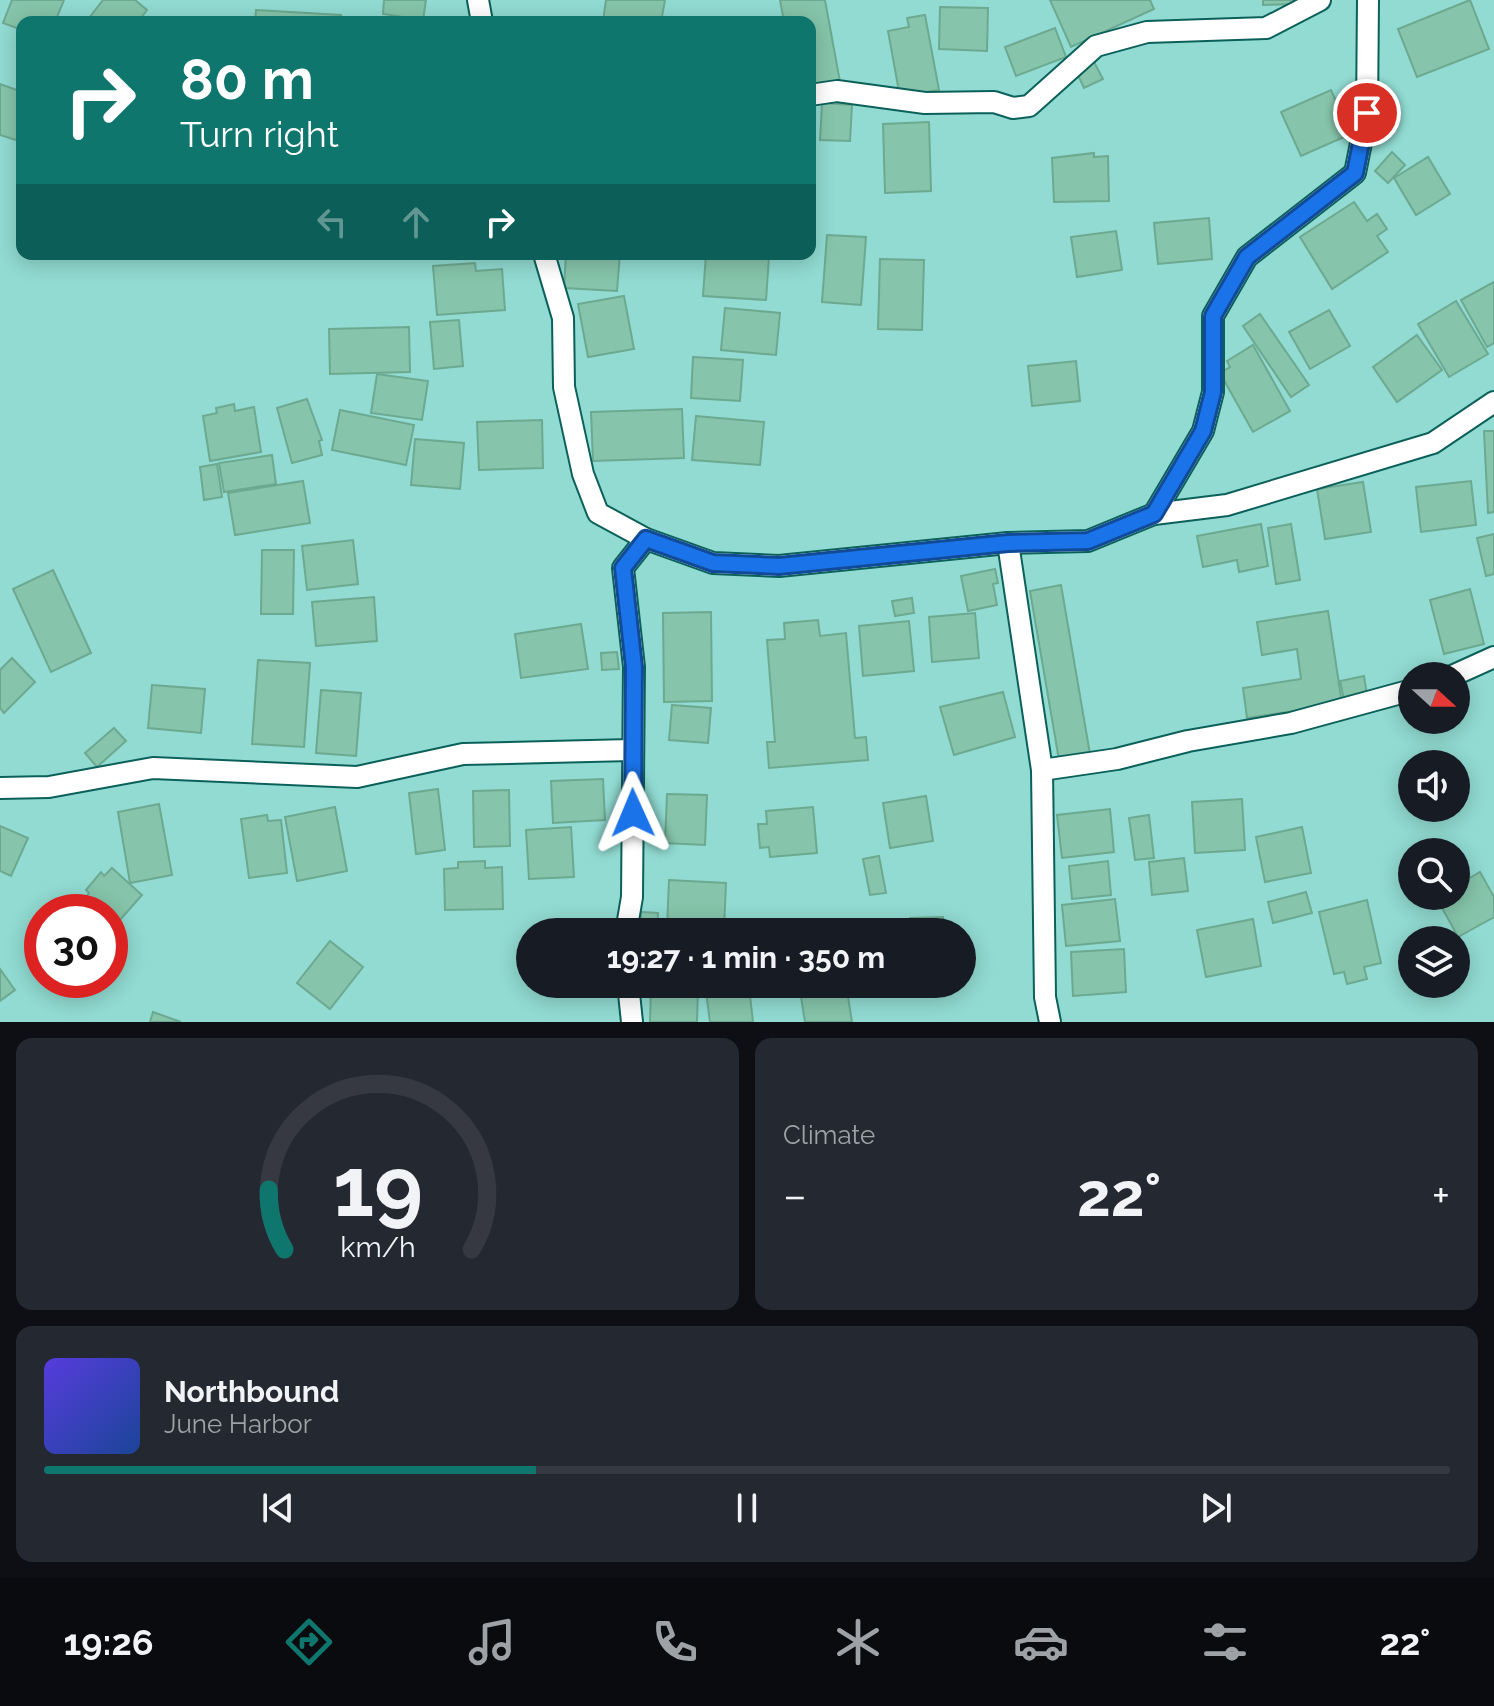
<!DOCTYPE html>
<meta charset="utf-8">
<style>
:root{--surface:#171b24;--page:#242831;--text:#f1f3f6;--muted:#9ea1a6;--line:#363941;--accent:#0f766e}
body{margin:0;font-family:Raleway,sans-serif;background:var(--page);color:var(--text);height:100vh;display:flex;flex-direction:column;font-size:30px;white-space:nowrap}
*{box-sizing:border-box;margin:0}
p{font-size:26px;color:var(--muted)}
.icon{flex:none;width:44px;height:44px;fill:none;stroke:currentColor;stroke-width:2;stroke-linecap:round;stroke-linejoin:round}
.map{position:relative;height:1022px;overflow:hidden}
.panel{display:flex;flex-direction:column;gap:16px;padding:16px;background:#0d0f14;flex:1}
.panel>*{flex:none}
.hud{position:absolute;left:16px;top:16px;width:800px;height:244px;border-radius:16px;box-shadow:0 4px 20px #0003;background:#0f766e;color:#fff;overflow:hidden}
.needle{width:52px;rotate:111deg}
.buttons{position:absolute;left:1398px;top:662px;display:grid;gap:16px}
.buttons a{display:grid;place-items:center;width:72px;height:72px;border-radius:50%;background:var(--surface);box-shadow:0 4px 20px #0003;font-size:40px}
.speed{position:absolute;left:24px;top:894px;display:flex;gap:16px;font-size:40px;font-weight:700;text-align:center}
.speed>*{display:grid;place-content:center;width:104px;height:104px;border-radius:50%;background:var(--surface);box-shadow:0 4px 20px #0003;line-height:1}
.speed .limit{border:12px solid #d22;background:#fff;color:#111}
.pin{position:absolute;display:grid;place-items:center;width:68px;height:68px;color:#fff;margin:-34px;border:4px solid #fff;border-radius:50%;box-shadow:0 2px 8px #0007}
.me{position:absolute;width:88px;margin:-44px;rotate:359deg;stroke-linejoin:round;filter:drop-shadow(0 0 6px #0008)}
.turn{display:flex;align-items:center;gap:28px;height:168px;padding:0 32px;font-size:36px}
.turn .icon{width:104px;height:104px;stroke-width:2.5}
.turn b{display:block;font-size:56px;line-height:68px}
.lanes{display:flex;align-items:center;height:76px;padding:0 32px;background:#0003;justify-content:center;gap:40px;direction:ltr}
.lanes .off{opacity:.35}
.big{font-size:60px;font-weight:700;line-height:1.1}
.panel .card{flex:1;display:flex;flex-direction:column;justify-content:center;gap:12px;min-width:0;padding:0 28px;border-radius:16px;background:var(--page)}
.panel .dial{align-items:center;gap:0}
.dial svg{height:208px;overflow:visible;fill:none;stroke:var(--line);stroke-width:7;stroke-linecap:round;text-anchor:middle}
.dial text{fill:var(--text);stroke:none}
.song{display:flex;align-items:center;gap:24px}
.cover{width:96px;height:96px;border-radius:12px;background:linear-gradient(135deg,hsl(250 70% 55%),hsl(220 70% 35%))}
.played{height:8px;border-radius:4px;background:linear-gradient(90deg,var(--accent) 35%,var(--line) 35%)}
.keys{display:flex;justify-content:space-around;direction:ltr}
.heat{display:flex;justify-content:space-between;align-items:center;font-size:44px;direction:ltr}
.panel .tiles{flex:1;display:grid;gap:16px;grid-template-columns:1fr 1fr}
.card:last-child{grid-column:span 2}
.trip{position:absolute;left:516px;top:918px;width:460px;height:80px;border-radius:40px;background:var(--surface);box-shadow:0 4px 20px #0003;font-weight:700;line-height:80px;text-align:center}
.dock{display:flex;height:128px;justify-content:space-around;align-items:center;background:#090b0e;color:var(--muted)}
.dock .icon{width:56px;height:56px}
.dock .on{color:var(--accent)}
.dock b{font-size:36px;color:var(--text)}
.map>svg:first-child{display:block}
.building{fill:#86c5ab;stroke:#6ca990;stroke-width:2}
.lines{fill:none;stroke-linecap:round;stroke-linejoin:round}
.street-casing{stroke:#0b615a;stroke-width:24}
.street{stroke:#fff;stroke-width:20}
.route-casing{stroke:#114b97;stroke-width:20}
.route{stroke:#1a73e8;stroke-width:14}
</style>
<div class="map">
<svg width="1494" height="1022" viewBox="0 0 1494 1022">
<rect width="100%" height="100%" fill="#91dbd2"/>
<!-- building -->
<g class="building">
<path d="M12,0H64L55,22H22V30L3,23Z"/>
<path d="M103,0H135L147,10L138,22H86Z"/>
<path d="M384,0H426L423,20L383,14Z"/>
<path d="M606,0H665L661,22L603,21Z"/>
<path d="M780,0H825L840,82L810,88V22H784Z"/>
<path d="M1050,0H1150L1154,9L1071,47Z"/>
<path d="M1263,0H1302V4L1263,5Z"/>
<path d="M1470,0L1489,49L1417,77L1398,29Z"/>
<path d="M940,7L988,8L987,51L939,49Z"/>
<path d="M256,10L341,15V22H255Z"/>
<path d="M925,15L939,90L900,97L888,31L909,27L907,18Z"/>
<path d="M1055,28L1066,57L1016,76L1005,47Z"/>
<path d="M1094,62L1103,79L1084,88L1076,71Z"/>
<path d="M0,84L22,92L19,141L0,135Z"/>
<path d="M1331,90L1351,134L1301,156L1281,112Z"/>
<path d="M822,103L852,105L850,141L820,140Z"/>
<path d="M929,122L931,191L885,193L883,124Z"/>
<path d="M1392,152L1405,165L1388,183L1375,171Z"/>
<path d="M1094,153V157L1108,156L1109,201L1054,202L1052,158Z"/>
<path d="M1428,157L1450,194L1416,215L1394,178Z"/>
<path d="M1354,202L1367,221L1377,214L1387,229L1377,236L1388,252L1332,289L1300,237Z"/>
<path d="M1209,218L1212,259L1158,264L1154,223Z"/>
<path d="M1116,231L1122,270L1077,277L1071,237Z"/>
<path d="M827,235L866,237L861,305L822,302Z"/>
<path d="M566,254H620L617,291L564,288Z"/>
<path d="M706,254L769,257L766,300L703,296Z"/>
<path d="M880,259L924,260L922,330L878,329Z"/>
<path d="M475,263L476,271L502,269L505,310L437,315L433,266Z"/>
<path d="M1494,282V343L1487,347L1461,300Z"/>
<path d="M624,296L634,349L588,357L578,304Z"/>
<path d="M1456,301L1488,354L1449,377L1418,324Z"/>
<path d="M725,308L780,313L776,355L721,350Z"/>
<path d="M1329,310L1350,346L1310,369L1289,332Z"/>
<path d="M1260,314L1309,385L1291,397L1243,326Z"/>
<path d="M459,320L463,366L434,369L430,322Z"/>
<path d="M409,327L410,372L330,374L329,329Z"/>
<path d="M1417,335L1442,370L1397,402L1373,367Z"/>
<path d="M1253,345L1290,411L1253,432L1220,373L1230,367L1227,361Z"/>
<path d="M693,357L743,360L740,401L691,398Z"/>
<path d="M1076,361L1080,401L1032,406L1028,366Z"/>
<path d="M377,374L428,381L422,420L371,413Z"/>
<path d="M307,399L322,440L319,441L322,455L292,463L277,408Z"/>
<path d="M234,404L235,411L254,407L261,452L210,461L203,416L217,413L216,408Z"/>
<path d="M682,409L684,458L593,461L591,412Z"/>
<path d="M340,410L414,425L406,465L332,450Z"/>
<path d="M696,416L764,422L760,465L692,460Z"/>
<path d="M542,420L543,468L479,470L477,422Z"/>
<path d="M1484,431H1494V512L1488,513Z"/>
<path d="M415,439L464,443L460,489L411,485Z"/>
<path d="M272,455L276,484L224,492L219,463Z"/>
<path d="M217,464L222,497L204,500L200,467Z"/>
<path d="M303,481L310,523L235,535L228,493Z"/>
<path d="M1471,481L1476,525L1421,532L1416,487Z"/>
<path d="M1363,482L1371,532L1325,539L1317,489Z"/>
<path d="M1261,524L1268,566L1239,572L1237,560L1203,567L1197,536Z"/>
<path d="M1291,524L1300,580L1276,584L1268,528Z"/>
<path d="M1494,534V574L1486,576L1477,538Z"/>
<path d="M353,540L358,584L307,590L302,546Z"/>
<path d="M262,550H294L293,614H261Z"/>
<path d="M995,569L998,583L993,584L997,605L968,611L961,576Z"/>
<path d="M53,570L91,653L51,672L13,589Z"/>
<path d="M1061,585L1090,754L1059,760L1030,591Z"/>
<path d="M1470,589L1484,644L1444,654L1430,600Z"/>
<path d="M374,597L377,641L316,646L312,602Z"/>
<path d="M912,598L914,613L895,616L892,601Z"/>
<path d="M1328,611L1342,704L1247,718L1243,688L1301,679L1297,649L1262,655L1257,622Z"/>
<path d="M711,612L712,701L664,702L663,613Z"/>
<path d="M975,613L979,658L932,662L929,617Z"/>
<path d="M818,620L820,636L846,633L855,738L866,737L868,760L769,768L767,742H775L767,640L785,639L784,623Z"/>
<path d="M909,621L914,671L863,676L859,626Z"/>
<path d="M581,624L588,669L521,678L515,634Z"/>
<path d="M617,652L619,669L602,670L601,653Z"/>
<path d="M12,658L35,682L4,713L0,708V670Z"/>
<path d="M258,660L310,663L304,747L252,744Z"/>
<path d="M1364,676L1367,695L1344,700L1340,681Z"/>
<path d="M152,685L205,689L201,733L148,728Z"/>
<path d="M321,690L361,693L356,756L316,753Z"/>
<path d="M1003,692L1015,737L954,755L940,707Z"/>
<path d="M672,705L711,708L708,743L669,740Z"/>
<path d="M114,728L126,741L97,767L85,753Z"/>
<path d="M603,779L605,820L553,823L551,781Z"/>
<path d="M438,789L445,850L416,854L409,793Z"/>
<path d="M509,790L510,846L474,847L473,791Z"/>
<path d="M667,794L707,795L705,845L665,843Z"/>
<path d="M926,796L933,841L890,848L883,803Z"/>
<path d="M1242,799L1245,850L1195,853L1192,802Z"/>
<path d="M159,804L172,875L130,883L118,812Z"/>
<path d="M335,807L347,871L297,881L285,817Z"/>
<path d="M813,807L817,853L770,857L769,847L760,848L758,824H767L766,811Z"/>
<path d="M1110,809L1114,852L1062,858L1057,815Z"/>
<path d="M267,815L268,821L281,820L287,873L249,878L241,819Z"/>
<path d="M1149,815L1154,858L1135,860L1129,818Z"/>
<path d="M0,826L28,838L11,876L0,871Z"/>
<path d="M571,827L574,877L529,879L526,830Z"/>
<path d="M1302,827L1311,873L1265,882L1256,837Z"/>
<path d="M879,856L886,893L870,895L863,859Z"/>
<path d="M1184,858L1188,891L1152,895L1149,862Z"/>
<path d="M485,861V868L502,867L503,909L445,910L444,869L458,868V862Z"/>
<path d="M1108,861L1111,895L1072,899L1069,866Z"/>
<path d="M112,868L142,895L112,929L110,912H92L82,902L89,893L86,890L101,872L104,876Z"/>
<path d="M1480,872L1494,897V917L1458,937L1436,897L1456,896V886Z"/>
<path d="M669,880L726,883L724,929L667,927Z"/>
<path d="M1306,892L1312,913L1273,923L1268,902Z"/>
<path d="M1115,899L1120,941L1066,946L1062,905Z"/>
<path d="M1367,900L1381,963L1364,967L1367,979L1347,984L1344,972L1334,974L1319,912Z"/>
<path d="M641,912L658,913L657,931L640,930Z"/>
<path d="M943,917L944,932H911L910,918Z"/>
<path d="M1253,919L1261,966L1206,977L1197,930Z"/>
<path d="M330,941L363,967L330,1009L297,983Z"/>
<path d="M1124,949L1126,992L1073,996L1071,952Z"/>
<path d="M0,969L15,990L0,1001Z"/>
<path d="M799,984H846L852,1022H805Z"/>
<path d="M651,987H698L697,1022H650Z"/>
<path d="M749,987L753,1022H710L706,992Z"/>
<path d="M153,1012L181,1022H150Z"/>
</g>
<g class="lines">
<defs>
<g id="street">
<path d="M478,0L482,22"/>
<path d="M810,95L837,91L925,103L994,102L1013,108L1029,106L1096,46L1147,32L1266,28L1320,0"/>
<path d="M544,254L563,318L564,387L583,474L598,513L646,539L713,563L779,566L1008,543L1088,541L1154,514L1203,431L1213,392V316L1247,257L1355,173L1367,113L1368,0"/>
<path d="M1154,514L1227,505L1433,443L1494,402"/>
<path d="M1008,543L1042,770L1045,997L1050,1022"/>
<path d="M1452,676L1494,657"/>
<path d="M1042,770L1117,759L1188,741L1291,723L1412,690"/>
<path d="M0,788L49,787L153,768L357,777L463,754L631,750"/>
<path d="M626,932L632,897L634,667L623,568L646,539"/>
<path d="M628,984L632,1022"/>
</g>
</defs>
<!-- street casing -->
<use href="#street" class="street-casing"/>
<!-- street -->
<use href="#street" class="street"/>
</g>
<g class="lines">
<defs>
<path id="route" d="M633,813L634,667L623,568L646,539L713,563L779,566L1008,543L1088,541L1154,514L1203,431L1213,392V316L1247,257L1355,173L1367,113"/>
</defs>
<!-- route casing -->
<use href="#route" class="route-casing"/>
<!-- route -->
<use href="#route" class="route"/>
</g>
</svg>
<div class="buttons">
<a><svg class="needle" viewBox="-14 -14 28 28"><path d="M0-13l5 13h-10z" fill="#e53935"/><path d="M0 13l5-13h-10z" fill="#9ea1a6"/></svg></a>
<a><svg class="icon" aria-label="sound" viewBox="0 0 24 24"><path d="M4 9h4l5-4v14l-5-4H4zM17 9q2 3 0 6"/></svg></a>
<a><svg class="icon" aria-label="search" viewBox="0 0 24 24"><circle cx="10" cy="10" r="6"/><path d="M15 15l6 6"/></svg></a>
<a><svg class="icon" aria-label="layers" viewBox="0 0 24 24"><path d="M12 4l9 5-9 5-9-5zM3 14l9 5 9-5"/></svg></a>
</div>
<div class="speed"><div class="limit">30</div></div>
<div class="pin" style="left:1367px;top:113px;background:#d93025"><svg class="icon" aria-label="arrive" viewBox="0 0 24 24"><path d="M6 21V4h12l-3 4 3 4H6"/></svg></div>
<svg class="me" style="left:633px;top:813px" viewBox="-20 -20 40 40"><path d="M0-17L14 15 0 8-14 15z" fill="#1a73e8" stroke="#fff" stroke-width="4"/></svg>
<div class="trip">19:27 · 1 min · 350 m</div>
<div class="hud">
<div class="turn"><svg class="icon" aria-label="right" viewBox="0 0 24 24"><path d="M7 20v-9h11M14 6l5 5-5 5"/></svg><div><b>80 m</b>Turn right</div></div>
<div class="lanes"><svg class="icon off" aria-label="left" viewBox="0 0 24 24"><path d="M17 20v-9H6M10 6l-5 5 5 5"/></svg><svg class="icon off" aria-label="ahead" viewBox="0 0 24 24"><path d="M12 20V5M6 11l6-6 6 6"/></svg><svg class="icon" aria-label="right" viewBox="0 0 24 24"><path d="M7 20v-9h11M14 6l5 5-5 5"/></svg></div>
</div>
</div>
<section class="panel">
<div class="tiles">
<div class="card dial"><svg viewBox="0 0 100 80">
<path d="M14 69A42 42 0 1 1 86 69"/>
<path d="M14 69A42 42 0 0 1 8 46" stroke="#0f766e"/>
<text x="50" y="56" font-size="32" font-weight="700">19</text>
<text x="50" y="72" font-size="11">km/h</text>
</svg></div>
<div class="card"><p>Climate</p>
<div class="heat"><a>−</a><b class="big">22°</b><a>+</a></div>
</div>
<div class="card">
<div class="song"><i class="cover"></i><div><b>Northbound</b><p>June Harbor</p></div></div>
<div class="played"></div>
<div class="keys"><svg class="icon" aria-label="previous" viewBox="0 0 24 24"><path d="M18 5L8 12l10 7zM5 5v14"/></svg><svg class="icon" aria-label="pause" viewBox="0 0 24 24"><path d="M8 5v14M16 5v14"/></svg><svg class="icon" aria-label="next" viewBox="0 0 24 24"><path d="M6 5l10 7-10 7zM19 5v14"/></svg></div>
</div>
</div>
</section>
<nav class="dock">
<b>19:26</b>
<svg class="icon on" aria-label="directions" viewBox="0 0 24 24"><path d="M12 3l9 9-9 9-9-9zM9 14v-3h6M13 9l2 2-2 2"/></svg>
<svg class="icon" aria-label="music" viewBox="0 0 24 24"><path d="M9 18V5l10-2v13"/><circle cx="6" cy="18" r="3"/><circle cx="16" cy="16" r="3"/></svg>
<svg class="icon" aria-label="phone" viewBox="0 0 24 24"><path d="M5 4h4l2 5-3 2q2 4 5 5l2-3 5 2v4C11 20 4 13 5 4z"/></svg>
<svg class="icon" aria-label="climate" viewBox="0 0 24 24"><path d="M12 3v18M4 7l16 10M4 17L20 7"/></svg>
<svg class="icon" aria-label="car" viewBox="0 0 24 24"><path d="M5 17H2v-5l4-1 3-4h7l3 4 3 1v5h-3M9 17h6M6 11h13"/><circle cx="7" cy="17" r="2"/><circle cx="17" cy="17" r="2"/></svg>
<svg class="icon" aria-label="filters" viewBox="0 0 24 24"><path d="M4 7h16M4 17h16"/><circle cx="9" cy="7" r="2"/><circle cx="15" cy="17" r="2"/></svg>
<b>22°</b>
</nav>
